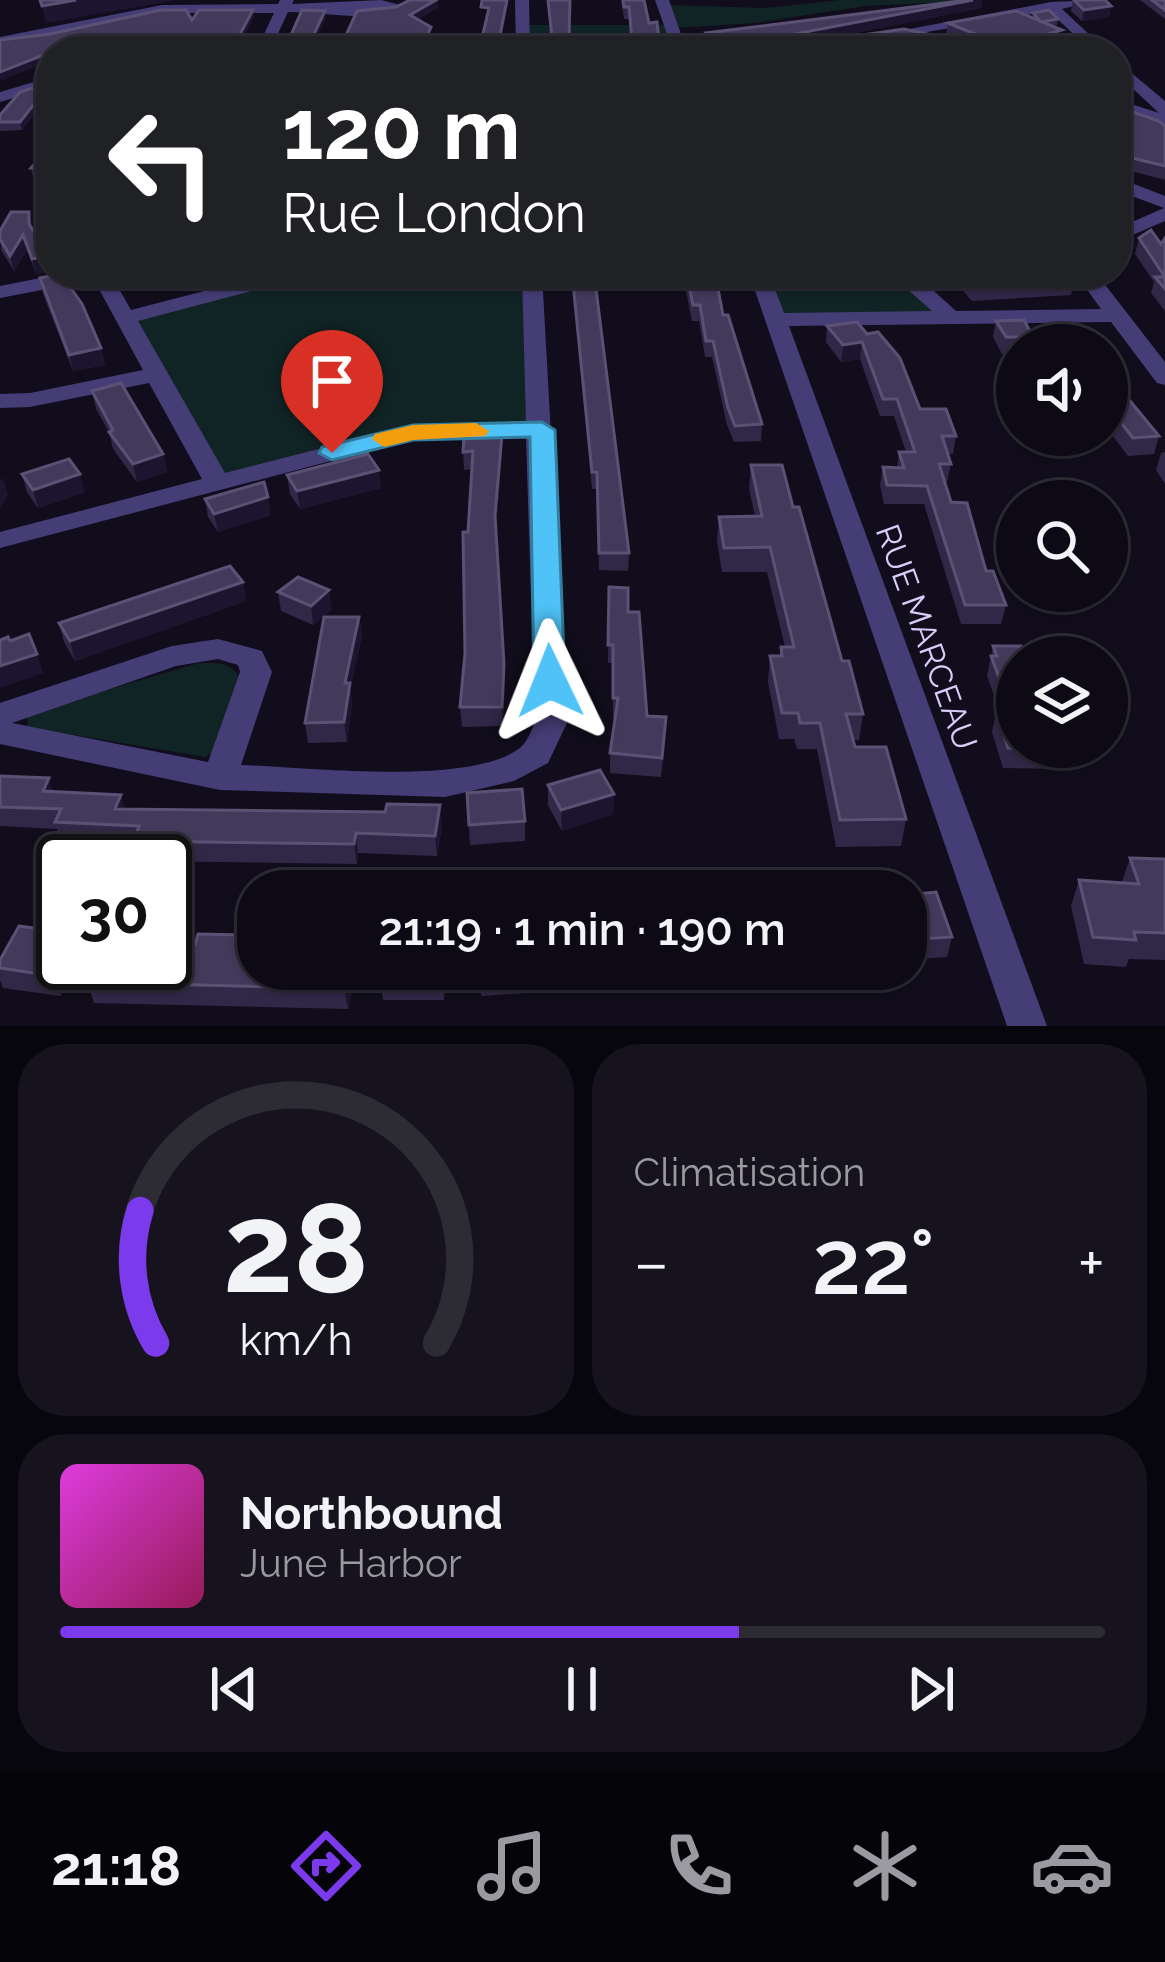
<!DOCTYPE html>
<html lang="fr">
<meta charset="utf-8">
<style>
:root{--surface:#0d0a15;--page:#16131e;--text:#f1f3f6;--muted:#9a9aa0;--line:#2d2b34;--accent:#7c3aed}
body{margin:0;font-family:Raleway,sans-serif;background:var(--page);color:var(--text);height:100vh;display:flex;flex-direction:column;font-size:45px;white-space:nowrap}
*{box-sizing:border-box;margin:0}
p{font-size:39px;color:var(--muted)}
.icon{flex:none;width:66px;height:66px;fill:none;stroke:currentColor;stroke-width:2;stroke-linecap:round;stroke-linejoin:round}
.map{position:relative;height:1026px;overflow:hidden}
.side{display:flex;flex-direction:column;gap:18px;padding:18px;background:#07060c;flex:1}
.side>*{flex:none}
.hud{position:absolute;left:36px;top:36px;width:1095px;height:252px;border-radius:48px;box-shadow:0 3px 9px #0004,0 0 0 3px var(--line);background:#202124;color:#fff;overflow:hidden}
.buttons{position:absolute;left:996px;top:324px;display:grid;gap:24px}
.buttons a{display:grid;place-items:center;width:132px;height:132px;border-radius:50%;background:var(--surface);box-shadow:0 3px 9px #0004,0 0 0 3px var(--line);font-size:60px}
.speed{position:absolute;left:36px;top:834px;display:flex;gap:24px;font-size:60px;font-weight:700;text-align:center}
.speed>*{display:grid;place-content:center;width:156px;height:156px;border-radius:50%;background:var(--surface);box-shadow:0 3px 9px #0004,0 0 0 3px var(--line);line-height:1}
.speed .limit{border:6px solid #111;border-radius:18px;background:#fff;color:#111}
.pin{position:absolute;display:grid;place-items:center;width:102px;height:102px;color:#fff;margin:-123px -51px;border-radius:50% 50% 50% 0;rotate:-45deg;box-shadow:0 0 12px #0007}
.pin .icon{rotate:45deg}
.me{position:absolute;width:132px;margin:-66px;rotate:358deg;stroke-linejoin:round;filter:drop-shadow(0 0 9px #0008)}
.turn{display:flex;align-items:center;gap:42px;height:252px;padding:0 48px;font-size:54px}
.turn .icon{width:156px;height:156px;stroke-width:2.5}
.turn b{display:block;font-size:84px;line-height:102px}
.big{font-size:90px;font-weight:600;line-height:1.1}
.side .tile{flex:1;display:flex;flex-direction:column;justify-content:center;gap:18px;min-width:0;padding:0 42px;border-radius:48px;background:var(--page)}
.side .dial{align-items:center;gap:0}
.dial svg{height:312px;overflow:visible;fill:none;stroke:var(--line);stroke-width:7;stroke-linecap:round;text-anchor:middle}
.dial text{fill:var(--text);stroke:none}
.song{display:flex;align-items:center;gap:36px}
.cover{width:144px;height:144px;border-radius:18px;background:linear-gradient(135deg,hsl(300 70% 55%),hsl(330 70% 35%))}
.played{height:12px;border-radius:6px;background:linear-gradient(90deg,var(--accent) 65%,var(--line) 65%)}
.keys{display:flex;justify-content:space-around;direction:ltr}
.heat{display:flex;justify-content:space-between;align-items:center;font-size:66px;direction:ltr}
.side .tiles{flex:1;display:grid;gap:18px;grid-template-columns:1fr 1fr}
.tile:last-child{grid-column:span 2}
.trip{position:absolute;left:237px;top:870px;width:690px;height:120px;border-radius:48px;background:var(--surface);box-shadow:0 3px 9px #0004,0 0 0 3px var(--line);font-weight:600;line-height:120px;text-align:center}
.tabs{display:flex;height:192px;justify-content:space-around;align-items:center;background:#050408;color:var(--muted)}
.tabs .icon{width:84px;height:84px}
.tabs .on{color:var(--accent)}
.tabs b{font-size:54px;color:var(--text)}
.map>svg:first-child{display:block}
.green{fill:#112425}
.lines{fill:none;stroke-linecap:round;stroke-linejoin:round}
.minor{fill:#453d76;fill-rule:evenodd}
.wall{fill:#312848}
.shaded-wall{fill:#1d152f}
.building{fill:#43395b;stroke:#5a5174;stroke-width:3}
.route{fill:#4fc3f7;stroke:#337fa1;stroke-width:3}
.slow{fill:#f59e0b}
.labels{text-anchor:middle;stroke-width:12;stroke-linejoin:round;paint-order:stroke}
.street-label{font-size:33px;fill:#d7cefa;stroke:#110d1c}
</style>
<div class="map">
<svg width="1165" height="1026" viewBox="0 0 1165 1026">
<rect width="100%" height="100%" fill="#110d1c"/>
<!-- green -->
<g class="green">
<path d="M840,0H989L865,6L756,23L672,28L666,5L766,8Z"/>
<path d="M522,25H668L676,48L593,47L588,37L523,38Z"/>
<path d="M296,273H532L542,430L413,432L218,484L125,318Z"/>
<path d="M759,273H899L944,318L776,320Z"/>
<path d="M199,663C216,663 233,661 240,680L217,750L205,757L28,727L27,718L35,711Z"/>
</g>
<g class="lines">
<!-- minor -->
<g class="minor">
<path d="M280,0H294L292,4L381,0L408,7C379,24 325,12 288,12L270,51H256L274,13H162L0,45V37L162,5L278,4Z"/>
<path d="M515,0H529L530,51H516Z"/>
<path d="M655,0H669L687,51H673Z"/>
<path d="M1097,0L1062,9L1107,51H1091L1049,11L875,41L868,37L1051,2Z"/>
<path d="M1116,60L1165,101V115L1160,114L1165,115V126L1116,109V99L1159,113L1116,73Z"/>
<path d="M51,77V87L0,102V92Z"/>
<path d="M1116,177L1165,196V221L1116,242V229L1164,208L1116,190Z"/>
<path d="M66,273H110L131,310L273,273H307L304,277L138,321L225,473L413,425L526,423L522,273H542L567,723L548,763L514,781L445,797L220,790L0,744V703L172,646L218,639L262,651L272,672L241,765C305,767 473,787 521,747C527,742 531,731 535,723L526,438L414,439L0,548V532L202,479L149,383L30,407L0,408V394L30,393L143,370L94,280L0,298V286ZM218,659L238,665L240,672L208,762L12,723L176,666Z"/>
<path d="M749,273H769L784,313L932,311L889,273H914L956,311L1101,309L1075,273H1096L1165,362V385L1157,383L1111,322L789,326L1047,1026H1007Z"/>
</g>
</g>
<!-- wall -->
<g class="wall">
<path d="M621,0H644L649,23L660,51H632L629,19H624Z"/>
<path d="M968,0H982L981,8L799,44L967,42L946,34L948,23L1032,18L1033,13L1058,19L1057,25L1052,26L1060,41L1024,51H712L705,44L706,33Z"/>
<path d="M1073,0L1111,6L1109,17L1082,21L1071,11Z"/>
<path d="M1140,0H1165V19Z"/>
<path d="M51,82V105L44,102L22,130L0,131V115Z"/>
<path d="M1116,106L1165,126V180L1116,167Z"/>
<path d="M51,145V183H34L31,168Z"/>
<path d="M29,212L33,231L49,255L51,271L36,274L27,250L14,271L1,250L0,231Z"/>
<path d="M1139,238L1161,244L1165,238V311L1151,293L1154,282L1135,254Z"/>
<path d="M151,273H238L174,291Z"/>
<path d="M571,273H594L629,553L628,571L599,570L597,489H592Z"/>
<path d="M680,273H715L723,315L762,424L761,441L734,442L727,425L712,357H705L699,321H692L686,291H681Z"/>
<path d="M947,273H1068L1075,279L1071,295L972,301Z"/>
<path d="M40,278L101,348L105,365L73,371L43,294Z"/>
<path d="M996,321L1033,337L1032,345H1017V353L1002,354L993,337Z"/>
<path d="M857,322L920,409L956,436L953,454H948L951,464L947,482H944L951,502L1006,605L1001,624H961L924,504H884L880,485L883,467L897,468L899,452H906L894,416H880L860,359L841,362L826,342L827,326Z"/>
<path d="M1107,373L1159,436L1154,454L1128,456L1107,428Z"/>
<path d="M92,391L163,454L167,472L137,482L113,449L109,432L96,409Z"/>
<path d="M502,434V452L496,531L505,684L503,726L462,727L460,707L465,653L468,532L472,469L464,470L463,452Z"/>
<path d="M1165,452V484L1156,470L1161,453Z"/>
<path d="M751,465L793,507L842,661L863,714L859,740H853L855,747L906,819L901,846L836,847L817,749H797L794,739H779L768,682L770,656H780L781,647H785L767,572H722L717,541L719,517L755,516L749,489Z"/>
<path d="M22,474L85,492L38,508L27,492Z"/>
<path d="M287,475L381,488L300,509L290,494Z"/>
<path d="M205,499L271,515L218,532L208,517Z"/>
<path d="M243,582L246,601L75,661L64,642L59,623Z"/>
<path d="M609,587L628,612L647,716L665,737L661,777L610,773V753L615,717H613L612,663H608Z"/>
<path d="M278,592L332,609L313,625L281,611Z"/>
<path d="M359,617L362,636L350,688L352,702L347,742L308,743L305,723Z"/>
<path d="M993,646L1026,657L1074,749L1068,769L1003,768L992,732L996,712H1000L987,676Z"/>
<path d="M0,776L53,791L125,809L442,825L437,856L358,853L357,864L140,861L136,846L61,842L57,829L0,826Z"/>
<path d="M548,785L614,794L613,814L562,831L548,805Z"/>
<path d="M467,793L525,821V841L470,845Z"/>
<path d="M1130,858L1165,859V960L1129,959L1126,967L1084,964L1071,906L1079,880L1122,882Z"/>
<path d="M906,895L952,937L947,957L906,960Z"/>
<path d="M63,932L61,996L3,988L0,980V960Z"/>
<path d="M245,947L357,969L348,1009L94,1003L87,982Z"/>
<path d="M382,969H447L444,1000H383L380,980Z"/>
<path d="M479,969H541V992L481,996Z"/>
<path d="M794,969H863L794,972Z"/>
</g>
<!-- shaded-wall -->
<g class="shaded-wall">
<path d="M76,0H177L46,23L42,6Z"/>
<path d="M436,0H438V8L411,24L410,15Z"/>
<path d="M973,0H982L981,8L783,47L780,41L784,36Z"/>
<path d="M1111,6L1109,17L1082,21L1084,10Z"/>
<path d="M253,10L254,17L237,51H231Z"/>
<path d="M325,11L326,19L310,51H308V47Z"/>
<path d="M1062,30L1060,41L1024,51H986Z"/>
<path d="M51,52V61L0,81V72Z"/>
<path d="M42,94L44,102L22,130L20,122Z"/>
<path d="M1125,188L1122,201L1116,205V193Z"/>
<path d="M23,235L27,250L14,271L10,256Z"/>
<path d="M49,255L51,271L36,274L32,259Z"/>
<path d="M180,273H238L174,291L171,275Z"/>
<path d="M862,342L860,359L841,362L843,345Z"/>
<path d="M101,348L105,365L73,371L69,355Z"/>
<path d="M502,434V452L496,533L495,515Z"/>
<path d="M163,454L167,472L137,482L133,464Z"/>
<path d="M379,470L381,488L300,509L297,491Z"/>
<path d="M80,474L85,492L38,508L33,490Z"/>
<path d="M3,477L8,495L0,509V481Z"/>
<path d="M268,497L271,515L218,532L214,514Z"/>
<path d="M243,582L246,601L75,661L70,641Z"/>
<path d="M329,590L332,609L313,625L311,606Z"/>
<path d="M359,617L362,636L350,688L352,702L347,742L344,722L345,683Z"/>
<path d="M37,654L43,673L0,688V666Z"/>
<path d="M504,664L505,684L503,726L502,707Z"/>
<path d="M49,778L55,798L49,811L43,791Z"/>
<path d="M614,794L613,814L562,831L561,810Z"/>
<path d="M121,795L127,815L115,809Z"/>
<path d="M440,805L442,825L437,856L435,836Z"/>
<path d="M356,833L358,853L357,864L354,844Z"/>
<path d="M63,960V963H79L61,996L54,976Z"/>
<path d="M349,969H357L348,1009L344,989Z"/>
<path d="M443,969H447L444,1000L442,980Z"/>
</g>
<!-- building -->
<g class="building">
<path d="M40,0H76L42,6Z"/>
<path d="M410,0H436L410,15L431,27L426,38H442L438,51H339L357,11L396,7Z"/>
<path d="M482,0H507L497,51H479L489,8L481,7Z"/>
<path d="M548,0H570L569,38H552Z"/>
<path d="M623,0H644L649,23L657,22L660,51H633L629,7H624Z"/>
<path d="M968,0H973L784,36L780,41L800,44L904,29L979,45L983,41L980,36L948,23L1016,11L1062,30L986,51H764L734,38L741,51H722L706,33Z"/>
<path d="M1074,0H1105L1111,6L1084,10Z"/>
<path d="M1152,0H1165V10Z"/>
<path d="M161,10H186L192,20L199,10H253L231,51H57L59,49L0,72V40L50,34Z"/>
<path d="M302,10L325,11L308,47L300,46L299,51H284Z"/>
<path d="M1049,10L1058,19L1041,22L1033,13Z"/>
<path d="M558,38H569V51H554Z"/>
<path d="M51,82V97L42,94L20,122H0V115L20,92Z"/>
<path d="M1116,106L1159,121L1165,126V166L1116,154Z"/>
<path d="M51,145V168H31Z"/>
<path d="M11,212H29V224L49,255L32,259L23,235L10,256L0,239V231Z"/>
<path d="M1151,230L1161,244L1165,238V289L1155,277H1165L1139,238Z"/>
<path d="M572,273H594L629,553H599L597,472H592Z"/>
<path d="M682,273H715L723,315H728L762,424L735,426L728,408L713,341H706L700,305H693L687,276H682Z"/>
<path d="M964,273H1068L1075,279L975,285Z"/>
<path d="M61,274L82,304L101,348L69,355L40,278Z"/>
<path d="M1024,320L1033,337H1006L996,321Z"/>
<path d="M857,322L867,334L878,332L900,358L920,409H946L956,436H942L951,464H939L951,502L967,503L986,571H993L1006,605H965L927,486L887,485L883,467L904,468L899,452H915L897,399H883L862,342L843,345L827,326Z"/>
<path d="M1107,373L1159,436L1133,438L1107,405Z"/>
<path d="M121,383L163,454L133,464L109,432L113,430L92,391Z"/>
<path d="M502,434L495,515L504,664L502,707H460L465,653L463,532H468L473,451L463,452L464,435Z"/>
<path d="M368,454L379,470L297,491L287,475Z"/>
<path d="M69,459L80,474L33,490L22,474Z"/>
<path d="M751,465H782L793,507H799L842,661H849L863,714H846L855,747H886L906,819L840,820L820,723H800L798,713H782L770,656H782L781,647H794L770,547L724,548L719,517L762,516Z"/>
<path d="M264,482L268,497L214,514L205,499Z"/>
<path d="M230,566L243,582L70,641L59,623Z"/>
<path d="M298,577L329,590L311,606L278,592Z"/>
<path d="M609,587L628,588V612H639L647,716L666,717L662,758L610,753L618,698H613V645H608Z"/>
<path d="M324,617H359L345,683H350L344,722L305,723Z"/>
<path d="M29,634L37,654L0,666V640L8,637L10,641Z"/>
<path d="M993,646H1021L1026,657H1036H1017V747H1073L1074,749L1008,748L996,712H1012L991,656H997Z"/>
<path d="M600,770L614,794L561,810L548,785Z"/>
<path d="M0,776L49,778L43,791L121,795L115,809L385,812L387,804L440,805L435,836L356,833L354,844L134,841L139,826L55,822L61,809L0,807Z"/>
<path d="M522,789L525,821L469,825L467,793Z"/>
<path d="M1130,858L1165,859V933L1134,932L1136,940L1093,937L1079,880L1139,884Z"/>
<path d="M936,892L952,937L906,940V895Z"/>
<path d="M19,926L63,932V960L54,976L0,968V960Z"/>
<path d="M198,934L242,935L239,947H258V969H349L344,989L87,982L94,963H165V944L195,945Z"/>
<path d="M382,969H443L442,980H380Z"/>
<path d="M479,969H541V972L479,976Z"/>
</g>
<!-- route -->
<path class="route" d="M542,422L555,430L565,681L561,688H538L534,681L530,437L413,440L332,460L319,453L322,447L413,425Z"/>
<!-- slow -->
<path class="slow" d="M476,423L489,431L485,436L413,440L384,447L372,439L375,434L413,425Z"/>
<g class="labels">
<!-- street labels -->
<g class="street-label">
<text transform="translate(927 637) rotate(70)" y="12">RUE MARCEAU</text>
</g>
</g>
</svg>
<div class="buttons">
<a><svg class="icon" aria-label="sound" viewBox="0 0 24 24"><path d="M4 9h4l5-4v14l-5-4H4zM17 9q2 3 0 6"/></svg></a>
<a><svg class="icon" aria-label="search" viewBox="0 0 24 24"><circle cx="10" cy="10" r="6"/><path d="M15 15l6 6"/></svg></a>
<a><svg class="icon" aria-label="layers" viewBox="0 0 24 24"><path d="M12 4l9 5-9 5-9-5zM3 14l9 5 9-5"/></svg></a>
</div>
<div class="speed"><div class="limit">30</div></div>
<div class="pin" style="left:332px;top:453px;background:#d93025"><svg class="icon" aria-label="arrive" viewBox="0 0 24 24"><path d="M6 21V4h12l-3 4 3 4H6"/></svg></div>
<svg class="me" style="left:550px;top:681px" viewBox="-20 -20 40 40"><path d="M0-17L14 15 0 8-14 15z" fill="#4fc3f7" stroke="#fff" stroke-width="4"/></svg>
<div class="trip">21:19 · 1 min · 190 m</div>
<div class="hud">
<div class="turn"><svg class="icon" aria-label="left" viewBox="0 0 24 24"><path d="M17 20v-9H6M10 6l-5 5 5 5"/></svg><div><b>120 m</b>Rue London</div></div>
</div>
</div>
<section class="side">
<div class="tiles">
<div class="tile dial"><svg viewBox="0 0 100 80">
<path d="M14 69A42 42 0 1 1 86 69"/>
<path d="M14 69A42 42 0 0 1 10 35" stroke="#7c3aed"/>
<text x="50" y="56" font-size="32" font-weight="700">28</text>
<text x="50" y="72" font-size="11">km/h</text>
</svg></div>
<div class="tile"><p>Climatisation</p>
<div class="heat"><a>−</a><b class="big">22°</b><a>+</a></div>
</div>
<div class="tile">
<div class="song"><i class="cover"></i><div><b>Northbound</b><p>June Harbor</p></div></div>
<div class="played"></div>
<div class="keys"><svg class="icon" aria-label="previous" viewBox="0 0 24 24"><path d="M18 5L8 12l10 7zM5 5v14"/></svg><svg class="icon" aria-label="pause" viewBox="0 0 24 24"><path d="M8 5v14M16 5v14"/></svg><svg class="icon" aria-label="next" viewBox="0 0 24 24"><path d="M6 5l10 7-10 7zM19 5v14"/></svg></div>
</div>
</div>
</section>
<nav class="tabs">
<b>21:18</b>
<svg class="icon on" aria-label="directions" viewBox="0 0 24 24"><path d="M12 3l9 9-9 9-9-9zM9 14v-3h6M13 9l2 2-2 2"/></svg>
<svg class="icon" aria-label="music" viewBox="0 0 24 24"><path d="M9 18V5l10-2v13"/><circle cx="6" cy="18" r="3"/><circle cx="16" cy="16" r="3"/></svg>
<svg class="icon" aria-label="phone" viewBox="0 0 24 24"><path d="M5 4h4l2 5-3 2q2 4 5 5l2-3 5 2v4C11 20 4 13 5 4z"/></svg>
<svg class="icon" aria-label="climate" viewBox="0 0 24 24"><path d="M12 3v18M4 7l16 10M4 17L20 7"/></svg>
<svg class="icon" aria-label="car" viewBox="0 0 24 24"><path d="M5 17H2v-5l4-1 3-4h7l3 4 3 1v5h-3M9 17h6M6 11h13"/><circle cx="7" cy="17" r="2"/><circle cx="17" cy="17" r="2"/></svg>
</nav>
